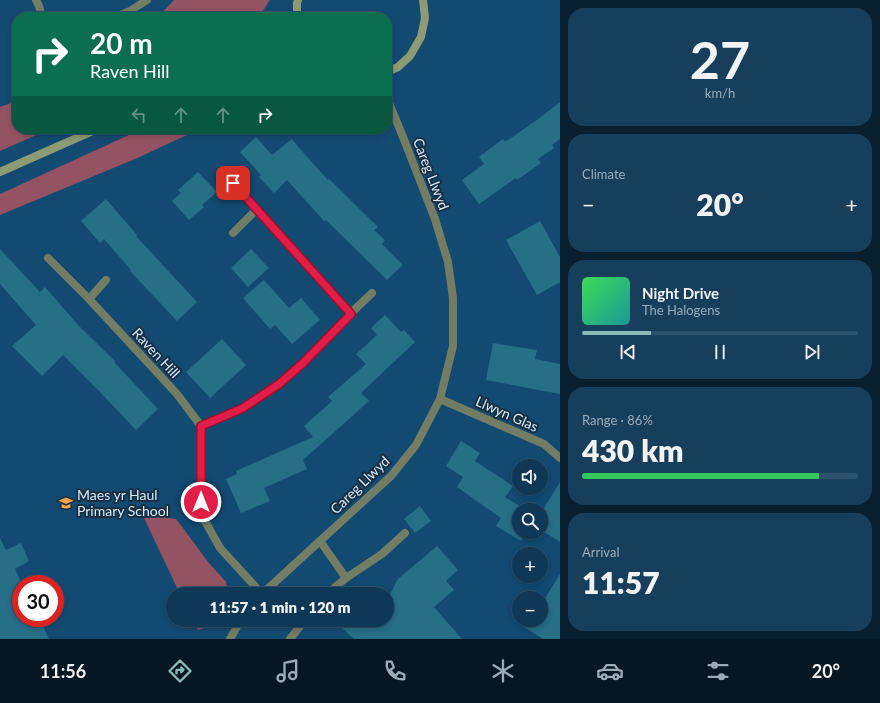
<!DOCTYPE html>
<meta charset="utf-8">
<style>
:root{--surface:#0e3856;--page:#173f5c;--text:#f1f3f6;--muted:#9bacb9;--line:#2e526c;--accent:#8bbbb9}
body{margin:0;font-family:Lato,sans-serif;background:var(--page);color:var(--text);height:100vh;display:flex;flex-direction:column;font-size:15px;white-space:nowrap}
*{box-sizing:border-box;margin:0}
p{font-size:13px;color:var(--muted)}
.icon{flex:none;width:22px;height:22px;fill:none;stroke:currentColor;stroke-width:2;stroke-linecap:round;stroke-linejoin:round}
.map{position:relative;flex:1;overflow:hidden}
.sheet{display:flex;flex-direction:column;gap:8px;padding:8px;background:#081f2f;width:320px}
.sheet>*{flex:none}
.guide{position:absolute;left:12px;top:12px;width:380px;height:122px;border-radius:16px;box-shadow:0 2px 6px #0003,0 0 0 1px var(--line);background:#0b6e4f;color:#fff;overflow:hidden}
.buttons{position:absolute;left:512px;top:459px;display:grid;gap:8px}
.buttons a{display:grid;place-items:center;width:36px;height:36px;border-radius:50%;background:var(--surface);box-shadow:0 2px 6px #0003,0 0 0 1px var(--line);font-size:20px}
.speed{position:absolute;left:12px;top:575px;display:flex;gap:8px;font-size:20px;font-weight:700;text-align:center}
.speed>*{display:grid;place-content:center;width:52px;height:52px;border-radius:50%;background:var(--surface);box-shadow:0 2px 6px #0003,0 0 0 1px var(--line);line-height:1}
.speed .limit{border:6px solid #d22;background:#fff;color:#111}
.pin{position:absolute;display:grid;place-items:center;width:34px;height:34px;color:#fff;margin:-17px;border-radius:8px;box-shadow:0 2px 6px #0006}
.me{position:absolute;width:44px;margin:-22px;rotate:0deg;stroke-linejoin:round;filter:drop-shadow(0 0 3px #0008)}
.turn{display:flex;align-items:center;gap:14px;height:84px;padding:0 12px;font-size:18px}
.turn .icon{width:52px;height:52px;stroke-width:2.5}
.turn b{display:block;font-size:28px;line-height:34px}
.lanes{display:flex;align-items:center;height:38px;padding:0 12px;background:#0003;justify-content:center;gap:20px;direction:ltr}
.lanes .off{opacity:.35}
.big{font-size:30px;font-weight:800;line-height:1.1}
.sheet .widget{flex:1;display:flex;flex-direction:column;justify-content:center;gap:6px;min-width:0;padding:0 14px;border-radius:16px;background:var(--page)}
.sheet .dial{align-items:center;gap:0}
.dial b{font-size:52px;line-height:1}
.song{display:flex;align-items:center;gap:12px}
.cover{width:48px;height:48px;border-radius:6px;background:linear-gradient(135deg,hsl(130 70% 55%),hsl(180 70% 35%))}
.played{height:4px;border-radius:2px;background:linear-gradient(90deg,var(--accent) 25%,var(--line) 25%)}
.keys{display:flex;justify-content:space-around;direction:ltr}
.heat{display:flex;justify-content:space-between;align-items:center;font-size:22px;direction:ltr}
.charge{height:6px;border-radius:3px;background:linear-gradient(90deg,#34c759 86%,var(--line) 0)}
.trip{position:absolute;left:166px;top:587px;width:228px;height:40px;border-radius:20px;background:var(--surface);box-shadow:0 2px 6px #0003,0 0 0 1px var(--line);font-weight:800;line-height:40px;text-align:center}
.menu{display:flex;height:64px;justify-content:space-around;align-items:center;background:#061622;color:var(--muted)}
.menu .icon{width:28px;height:28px}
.menu .selected{color:var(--accent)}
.menu b{font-size:18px;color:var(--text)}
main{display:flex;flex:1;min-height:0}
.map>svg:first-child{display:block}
.green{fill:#935362}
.building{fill:#276e87}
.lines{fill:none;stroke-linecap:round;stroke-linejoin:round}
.service{stroke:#737d64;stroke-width:8}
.minor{stroke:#737d64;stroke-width:8}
.tertiary{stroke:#737d64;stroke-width:8}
.secondary{stroke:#8c9b73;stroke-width:8}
.route-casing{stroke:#92132f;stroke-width:10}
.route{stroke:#e11d48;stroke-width:7}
.labels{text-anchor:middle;stroke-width:4;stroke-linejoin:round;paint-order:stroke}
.street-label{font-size:14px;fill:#d4eafe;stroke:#192f41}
.poi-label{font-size:14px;fill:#d4eafe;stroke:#192f41;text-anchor:start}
</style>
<main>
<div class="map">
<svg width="560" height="639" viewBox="0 0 560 639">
<rect width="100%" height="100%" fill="#134a72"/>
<!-- green -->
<g class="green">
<path d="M174,0H270L259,17H158Z"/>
<path d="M17,101V129H50L0,151V107Z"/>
<path d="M142,129H200L135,159L0,215V194Z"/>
<path d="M350,129H369L370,134L356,131Z"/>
<path d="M164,517L176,519L183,528L208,562L226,582L228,594H180L144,518Z"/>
<path d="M193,620H219L217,623L198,630Z"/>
</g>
<!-- building -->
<g class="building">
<path d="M560,102V139L552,145L554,148L538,159L541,163L517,180L516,178L479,204L462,180L484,164L479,157L503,139L505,142L537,120Z"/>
<path d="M256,137L272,155L292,139L308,158L328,180L329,179L378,227L374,230L385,240L382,244L403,265L387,280L326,220L324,221L287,180L274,193L259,177L261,175L240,152Z"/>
<path d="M198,172L217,192L202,205L204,207L189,220L172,201L181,193L178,190Z"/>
<path d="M106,199L137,235L136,236L197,302L177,321L130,271L131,270L104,239L100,243L81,221Z"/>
<path d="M540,221L560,257V282L537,295L506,240Z"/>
<path d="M0,249L40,292L45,287L79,326L115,361L114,362L158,409L136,430L101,393L63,355L42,376L12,346L36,325L0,284Z"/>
<path d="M251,249L269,268L248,287L231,268Z"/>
<path d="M264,280L289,308L301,298L320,320L292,344L275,325L270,329L243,298Z"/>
<path d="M385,315L401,332L404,330L415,342L361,393L369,401L303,460L307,469L264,488L270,501L241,513L226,479L237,474L236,471L313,437L304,426L332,401L328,397L366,364L356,354L377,335L371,328Z"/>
<path d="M222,339L246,365L210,398L186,372Z"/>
<path d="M493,343L537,350L535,359L560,364V394L486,380Z"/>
<path d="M461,441L480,453L475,461L513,486L505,497L526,510H519V532H526L521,541L496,526L501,518L457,487L463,477L446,466Z"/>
<path d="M560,482V542L541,530V513Z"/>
<path d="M420,506L431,521L415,533L404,519Z"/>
<path d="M0,538L6,550L21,543L29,561L15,569L22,584H21V618H39L49,639H0Z"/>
<path d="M437,546L458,570L446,581L454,590L434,607L462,639H354L341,627L349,620H387V596L388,598L398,579Z"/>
<path d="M560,574V639H543L513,620H541V605Z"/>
</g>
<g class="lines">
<!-- service -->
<path class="service" d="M116,17L130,11L147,0"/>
<!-- minor -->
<g class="minor">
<path d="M36,0L39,6L42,17"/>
<path d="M233,233L256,210"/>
<path d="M48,258L89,299L177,394L201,426V502L205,521L220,548L262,594"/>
<path d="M89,299L106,280"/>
<path d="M351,313L372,293"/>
<path d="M440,399L544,444L560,458"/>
<path d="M201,426L243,408L279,384L303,363L351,313L233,183"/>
<path d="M320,541L346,578"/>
<path d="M327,594L346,578L382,554L405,533"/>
<path d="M290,639L305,620"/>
</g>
<!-- tertiary -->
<g class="tertiary">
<path d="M262,594L391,476L416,445L440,399L453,346V298L448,262L435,219L403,137L387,98"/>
<path d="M230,639L241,620"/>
</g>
<!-- secondary -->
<g class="secondary">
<path d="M297,17V3L298,0"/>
<path d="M387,72L398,67L410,56L421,37L425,18L423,0"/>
<path d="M0,172L97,129"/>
</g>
</g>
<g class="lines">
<defs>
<path id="route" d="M201,502V426L243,408L279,384L303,363L351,314L233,183"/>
</defs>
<!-- route casing -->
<use href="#route" class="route-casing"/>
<!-- route -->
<use href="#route" class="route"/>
</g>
<!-- icons -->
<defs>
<symbol id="school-bare" viewBox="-9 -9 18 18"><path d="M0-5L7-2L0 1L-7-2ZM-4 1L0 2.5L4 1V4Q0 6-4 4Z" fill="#f5a346" stroke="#192f41" stroke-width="2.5" paint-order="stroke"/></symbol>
</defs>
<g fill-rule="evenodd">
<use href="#school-bare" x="56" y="493" width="20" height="20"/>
</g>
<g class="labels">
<!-- street labels -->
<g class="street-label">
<text transform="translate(431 174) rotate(69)" y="5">Careg Llwyd</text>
<text transform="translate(156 353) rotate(47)" y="5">Raven Hill</text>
<text transform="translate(507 414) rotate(24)" y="5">Llwyn Glas</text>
<text transform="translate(360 485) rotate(-44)" y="5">Careg Llwyd</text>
</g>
<!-- poi labels -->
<g class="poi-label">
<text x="77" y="500">Maes yr Haul<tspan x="77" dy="16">Primary School</tspan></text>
</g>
</g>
</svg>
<div class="buttons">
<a><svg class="icon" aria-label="sound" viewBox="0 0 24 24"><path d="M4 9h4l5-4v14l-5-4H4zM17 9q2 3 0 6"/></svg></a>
<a><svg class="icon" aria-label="search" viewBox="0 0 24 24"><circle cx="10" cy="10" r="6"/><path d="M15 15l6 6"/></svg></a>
<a>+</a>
<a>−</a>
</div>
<div class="speed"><div class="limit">30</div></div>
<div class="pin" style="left:233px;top:183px;background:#d93025"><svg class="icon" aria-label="arrive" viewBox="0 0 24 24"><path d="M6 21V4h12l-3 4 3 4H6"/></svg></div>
<svg class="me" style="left:201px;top:502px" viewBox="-20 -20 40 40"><circle r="17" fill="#e11d48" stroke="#fff" stroke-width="3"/><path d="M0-11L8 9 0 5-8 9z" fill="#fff"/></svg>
<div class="trip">11:57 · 1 min · 120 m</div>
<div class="guide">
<div class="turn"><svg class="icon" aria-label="right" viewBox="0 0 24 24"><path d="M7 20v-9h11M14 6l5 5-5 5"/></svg><div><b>20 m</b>Raven Hill</div></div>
<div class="lanes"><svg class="icon off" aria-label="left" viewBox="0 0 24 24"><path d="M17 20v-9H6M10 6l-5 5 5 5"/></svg><svg class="icon off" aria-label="ahead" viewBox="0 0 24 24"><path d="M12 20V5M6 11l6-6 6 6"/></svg><svg class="icon off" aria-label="ahead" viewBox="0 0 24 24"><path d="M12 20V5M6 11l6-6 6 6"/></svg><svg class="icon" aria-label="right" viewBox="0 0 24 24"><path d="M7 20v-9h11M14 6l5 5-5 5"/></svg></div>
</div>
</div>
<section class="sheet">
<div class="widget dial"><b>27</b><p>km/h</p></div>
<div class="widget"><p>Climate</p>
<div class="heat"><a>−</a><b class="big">20°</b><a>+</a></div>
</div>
<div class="widget">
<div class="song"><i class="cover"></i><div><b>Night Drive</b><p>The Halogens</p></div></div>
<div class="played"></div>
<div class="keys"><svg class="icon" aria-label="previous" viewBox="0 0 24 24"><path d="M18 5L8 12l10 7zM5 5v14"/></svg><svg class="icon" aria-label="pause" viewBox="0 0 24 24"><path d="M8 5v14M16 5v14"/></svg><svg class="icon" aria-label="next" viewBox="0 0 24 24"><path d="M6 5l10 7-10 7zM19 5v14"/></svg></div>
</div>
<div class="widget"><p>Range · 86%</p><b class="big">430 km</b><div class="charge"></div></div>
<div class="widget"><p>Arrival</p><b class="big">11:57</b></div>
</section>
</main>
<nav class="menu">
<b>11:56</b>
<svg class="icon selected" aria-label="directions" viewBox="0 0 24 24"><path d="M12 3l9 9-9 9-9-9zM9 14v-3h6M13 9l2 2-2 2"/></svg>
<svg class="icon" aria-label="music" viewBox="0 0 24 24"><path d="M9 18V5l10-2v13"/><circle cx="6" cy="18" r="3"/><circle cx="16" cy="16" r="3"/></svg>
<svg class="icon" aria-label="phone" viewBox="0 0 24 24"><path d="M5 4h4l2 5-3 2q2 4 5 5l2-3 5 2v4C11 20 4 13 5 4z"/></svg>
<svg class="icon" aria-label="climate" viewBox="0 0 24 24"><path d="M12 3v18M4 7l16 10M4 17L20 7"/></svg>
<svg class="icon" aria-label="car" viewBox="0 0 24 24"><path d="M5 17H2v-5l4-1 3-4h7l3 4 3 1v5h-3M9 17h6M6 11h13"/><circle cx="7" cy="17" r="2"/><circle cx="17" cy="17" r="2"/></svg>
<svg class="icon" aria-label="filters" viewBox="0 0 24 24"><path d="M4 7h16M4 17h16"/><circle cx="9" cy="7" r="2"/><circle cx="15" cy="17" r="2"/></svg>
<b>20°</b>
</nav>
